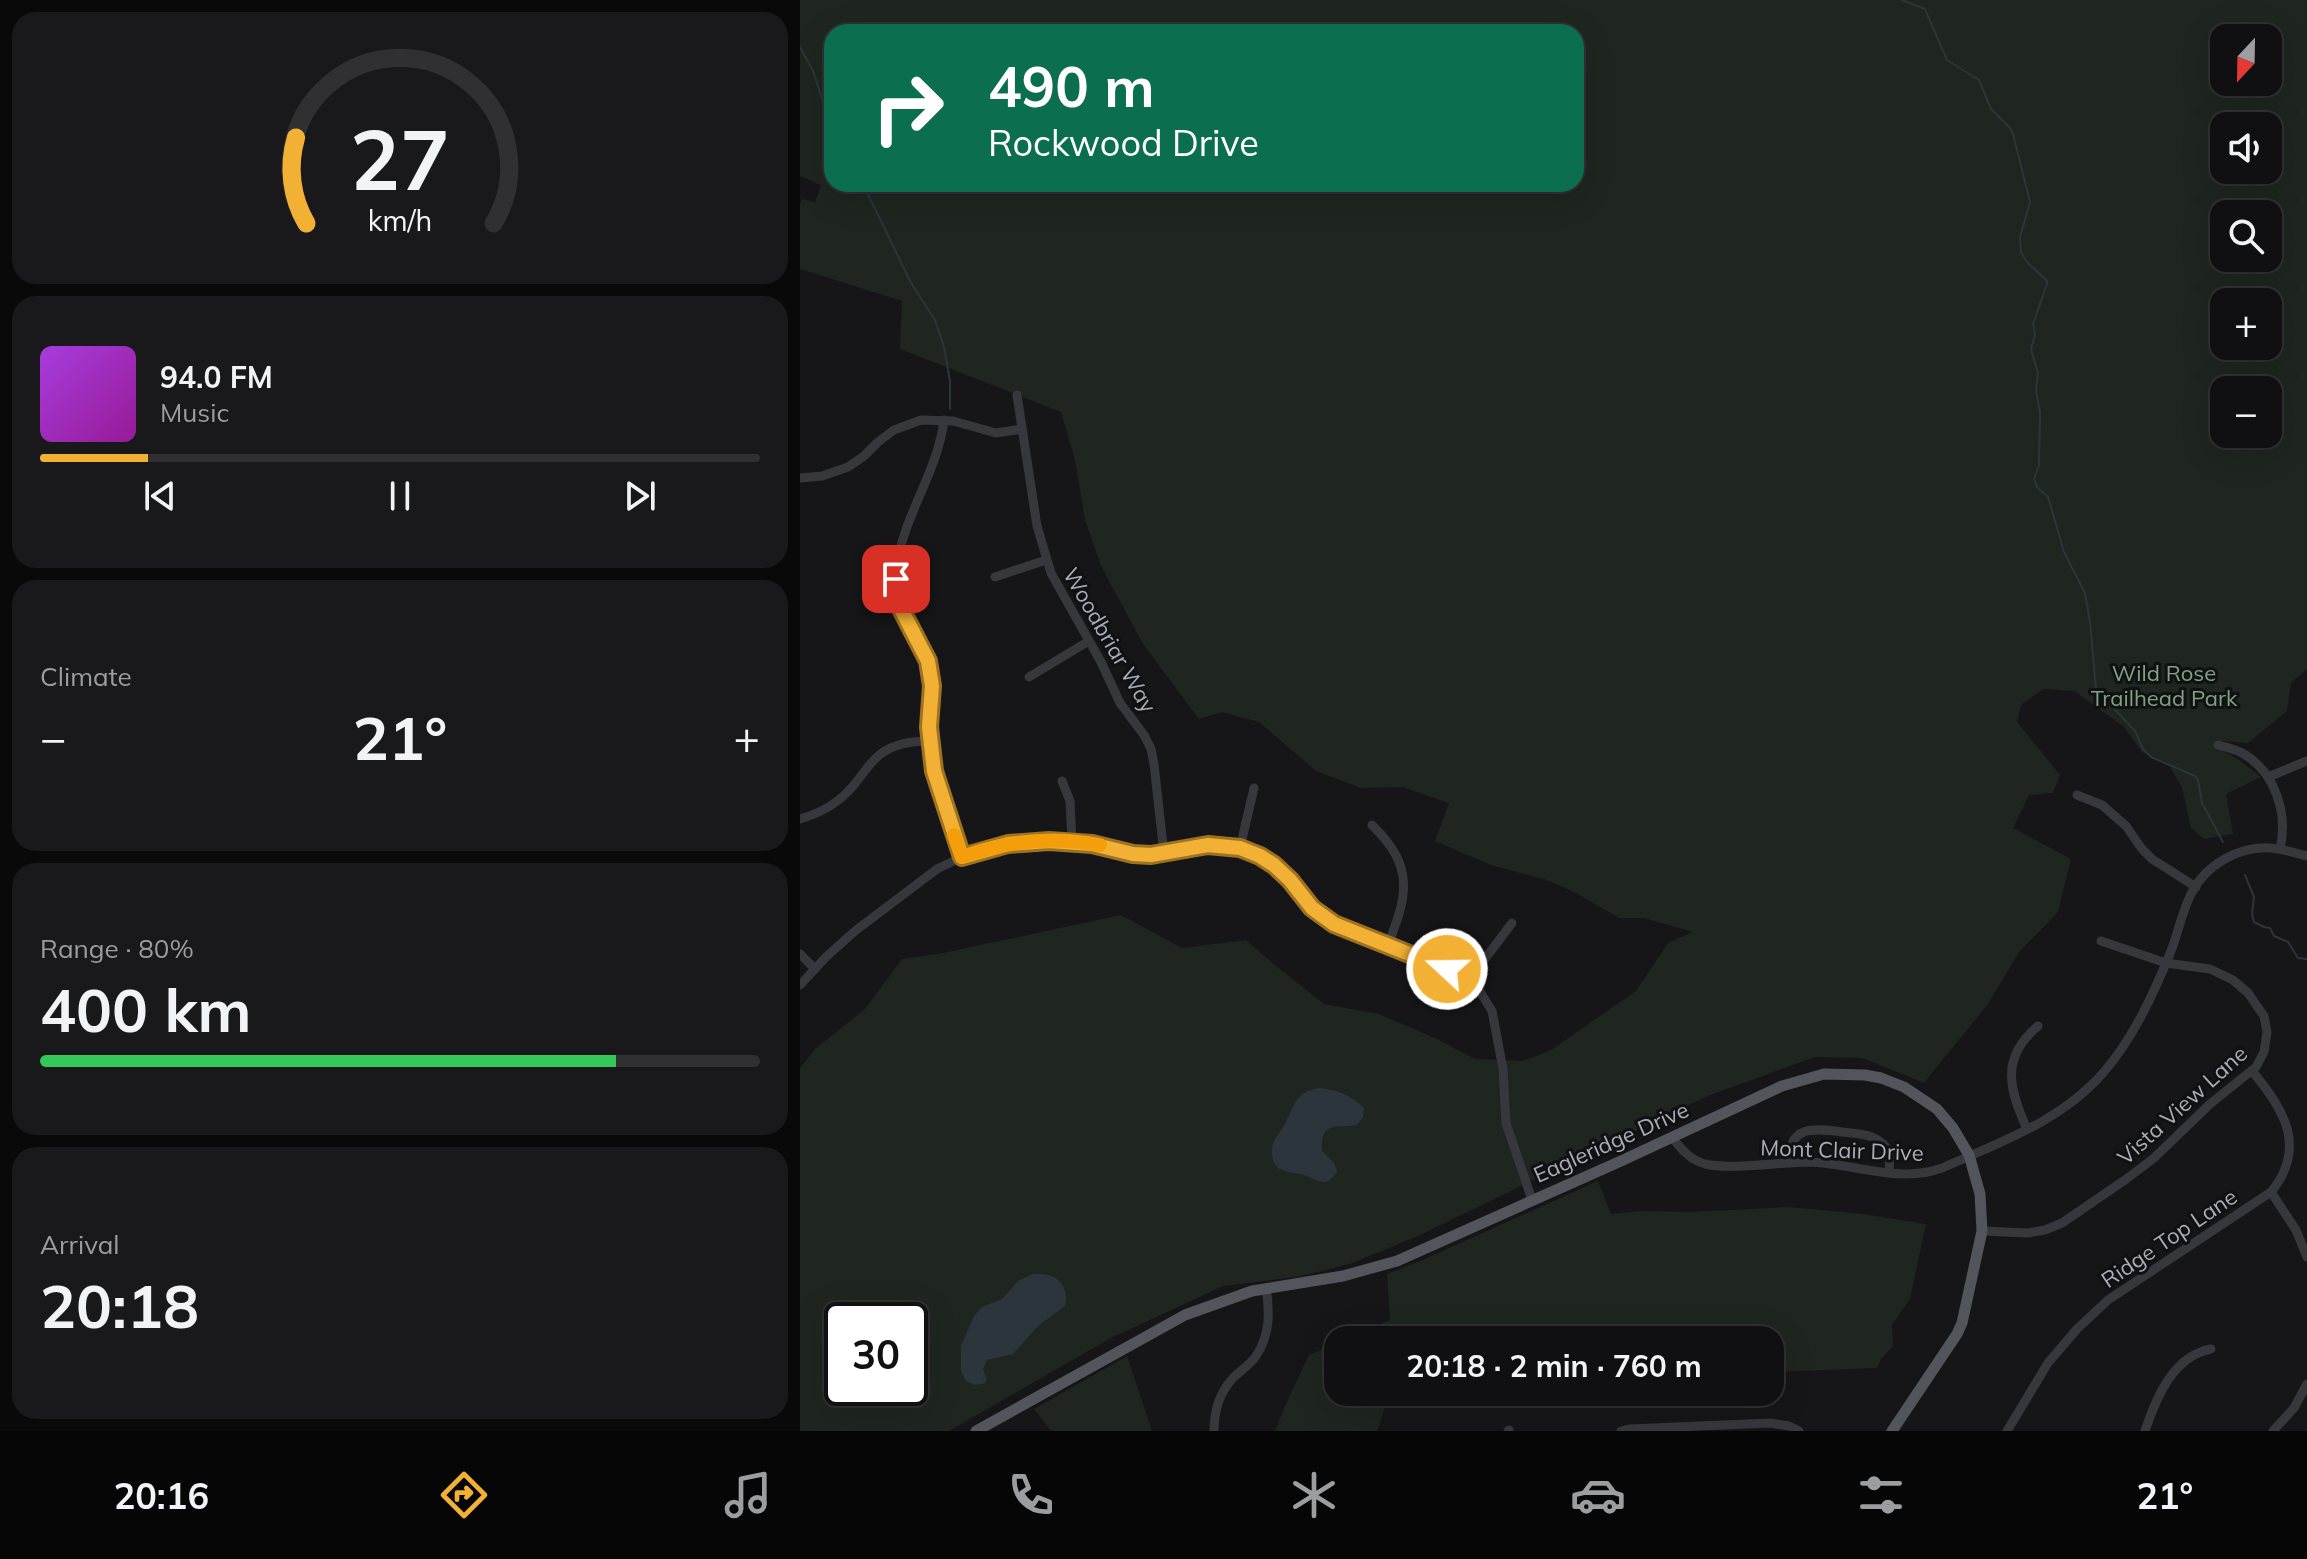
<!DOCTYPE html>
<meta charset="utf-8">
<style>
:root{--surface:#101012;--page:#19191b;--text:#f1f3f6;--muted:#9c9d9f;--line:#303032;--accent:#f2b134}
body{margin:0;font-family:Mulish,sans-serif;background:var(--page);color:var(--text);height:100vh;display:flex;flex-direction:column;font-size:30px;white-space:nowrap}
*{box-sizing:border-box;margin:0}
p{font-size:26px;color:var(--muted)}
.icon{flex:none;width:44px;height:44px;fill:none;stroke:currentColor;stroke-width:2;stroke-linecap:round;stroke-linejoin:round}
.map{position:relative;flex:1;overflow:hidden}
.details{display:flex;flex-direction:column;gap:12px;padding:12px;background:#09090a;width:800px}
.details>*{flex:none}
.banner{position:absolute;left:24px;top:24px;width:760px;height:168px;border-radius:24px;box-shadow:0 8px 32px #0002,0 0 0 2px var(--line);background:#0b6e4f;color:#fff;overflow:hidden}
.needle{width:52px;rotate:202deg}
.controls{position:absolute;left:1410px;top:24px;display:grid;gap:16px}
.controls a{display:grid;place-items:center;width:72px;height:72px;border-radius:16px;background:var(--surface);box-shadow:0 8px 32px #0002,0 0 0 2px var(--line);font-size:40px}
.speed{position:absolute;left:24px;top:1302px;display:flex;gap:16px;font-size:40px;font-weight:700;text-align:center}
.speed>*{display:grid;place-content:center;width:104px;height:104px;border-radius:50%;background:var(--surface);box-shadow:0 8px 32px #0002,0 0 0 2px var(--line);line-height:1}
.speed .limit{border:4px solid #111;border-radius:12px;background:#fff;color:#111}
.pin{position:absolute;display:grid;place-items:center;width:68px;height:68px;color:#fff;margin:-34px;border-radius:16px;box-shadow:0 4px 12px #0006}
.me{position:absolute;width:88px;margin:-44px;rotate:291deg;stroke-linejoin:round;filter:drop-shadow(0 0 6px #0008)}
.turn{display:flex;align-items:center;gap:28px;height:168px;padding:0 32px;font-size:36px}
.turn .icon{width:104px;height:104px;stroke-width:2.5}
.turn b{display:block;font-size:56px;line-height:68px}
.big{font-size:60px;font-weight:700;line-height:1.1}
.details .tile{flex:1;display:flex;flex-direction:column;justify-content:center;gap:12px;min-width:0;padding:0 28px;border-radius:24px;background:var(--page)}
.details .dial{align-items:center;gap:0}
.dial svg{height:208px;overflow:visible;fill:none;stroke:var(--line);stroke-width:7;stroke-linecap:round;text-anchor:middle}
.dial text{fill:var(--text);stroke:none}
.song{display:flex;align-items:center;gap:24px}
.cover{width:96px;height:96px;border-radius:12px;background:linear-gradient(135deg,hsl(280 70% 55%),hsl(300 70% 35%))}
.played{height:8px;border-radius:4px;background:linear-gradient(90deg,var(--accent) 15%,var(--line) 15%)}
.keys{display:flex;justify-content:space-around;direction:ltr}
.heat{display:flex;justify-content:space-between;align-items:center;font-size:44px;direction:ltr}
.charge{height:12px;border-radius:6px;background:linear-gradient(90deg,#34c759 80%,var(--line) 0)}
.trip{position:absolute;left:524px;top:1326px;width:460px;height:80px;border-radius:24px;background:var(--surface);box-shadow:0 8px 32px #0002,0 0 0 2px var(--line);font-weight:700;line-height:80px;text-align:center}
.tab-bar{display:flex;height:128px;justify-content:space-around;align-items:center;background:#060607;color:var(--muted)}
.tab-bar .icon{width:56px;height:56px}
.tab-bar .current{color:var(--accent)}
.tab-bar b{font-size:36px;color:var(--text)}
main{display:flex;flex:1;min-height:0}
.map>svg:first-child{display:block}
.green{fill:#1e261f;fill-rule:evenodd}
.water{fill:#2c353c}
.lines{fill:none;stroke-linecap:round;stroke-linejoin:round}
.stream{stroke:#2c353c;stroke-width:2}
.minor{stroke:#37383d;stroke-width:9}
.major{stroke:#53555c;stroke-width:11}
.route-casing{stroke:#9d7322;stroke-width:20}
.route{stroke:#f2b134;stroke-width:14}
.slow{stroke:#f59e0b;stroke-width:14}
.labels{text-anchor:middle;stroke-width:6;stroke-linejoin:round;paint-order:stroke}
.street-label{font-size:22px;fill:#a8adb8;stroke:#111113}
.park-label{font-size:22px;fill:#7fa381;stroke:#111113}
</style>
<main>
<section class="details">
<div class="tile dial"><svg viewBox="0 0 100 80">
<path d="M14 69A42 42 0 1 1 86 69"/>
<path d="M14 69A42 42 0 0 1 10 36" stroke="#f2b134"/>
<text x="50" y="56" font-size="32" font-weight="700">27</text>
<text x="50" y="72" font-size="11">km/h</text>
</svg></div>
<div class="tile">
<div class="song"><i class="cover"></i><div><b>94.0 FM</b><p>Music</p></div></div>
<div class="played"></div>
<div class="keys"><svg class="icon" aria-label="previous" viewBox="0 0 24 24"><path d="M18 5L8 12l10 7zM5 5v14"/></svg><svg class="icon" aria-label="pause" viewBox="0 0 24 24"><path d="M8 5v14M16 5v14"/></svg><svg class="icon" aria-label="next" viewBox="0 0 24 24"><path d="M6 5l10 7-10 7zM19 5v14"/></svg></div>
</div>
<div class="tile"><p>Climate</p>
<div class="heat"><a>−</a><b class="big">21°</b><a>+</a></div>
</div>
<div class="tile"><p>Range · 80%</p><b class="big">400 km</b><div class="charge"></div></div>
<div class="tile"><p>Arrival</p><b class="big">20:18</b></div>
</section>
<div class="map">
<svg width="1507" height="1431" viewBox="0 0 1507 1431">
<rect width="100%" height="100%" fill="#161618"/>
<!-- green -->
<g class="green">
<path d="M0,0H1507V669L1491,683L1487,711L1448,743L1421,741L1417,748L1438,759L1461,777L1426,794L1433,834L1404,839L1391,828L1382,788L1368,763L1342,752L1323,726L1274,691L1243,689L1221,705L1217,722L1260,775L1253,793L1229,795L1213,828L1271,859L1258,912L1219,952L1188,1004L1124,1083L1062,1058L1015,1057L910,1095L618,1236L550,1264L496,1277L423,1286L309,1339L149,1431H0V1068L15,1049L64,1010L102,959L143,953L321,915L382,948L446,940L470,961L524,1004L579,1014L637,1039L675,1059L723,1061L751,1050L836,991L868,943L893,932L844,918H819L778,894L747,880L691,865L635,841L649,803L603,787L561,788L516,771L459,722L422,712L399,719L343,644L301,566L285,520L275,460L261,412L100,349L102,301L0,269V204L2,199L15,202L21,185L0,176ZM32,32H776V184H32ZM1424,38H1468V82H1424ZM1424,126H1468V170H1424ZM1424,214H1468V258H1424ZM1424,302H1468V346H1424ZM1424,390H1468V434H1424ZM42,1320H110V1388H42Z"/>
<path d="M798,1181L811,1214L841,1211L889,1212L989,1207L1063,1214L1126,1224L1110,1299L1092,1325L1093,1346L1081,1359L1077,1368L970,1372V1340H546L590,1320L587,1274L620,1261Z"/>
<path d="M538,1343V1392H590L577,1431H475L489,1397L509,1355Z"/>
<path d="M327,1356L352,1431H251L234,1409Z"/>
</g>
<!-- water -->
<g class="water">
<path d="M518,1088C534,1089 552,1095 564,1108L563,1117L557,1125C538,1129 520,1119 522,1151L534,1163L537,1171C526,1192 516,1177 500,1174C485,1171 471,1172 472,1149C473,1138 482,1131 486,1122C496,1103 494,1094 518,1088Z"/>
<path d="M233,1274C254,1272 270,1283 265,1306L238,1326L213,1354L187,1360L183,1369L187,1380L185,1383L175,1385L166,1381L161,1371V1346L174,1316L182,1307L202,1299L218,1281Z"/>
</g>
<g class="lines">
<!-- stream -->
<g class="stream">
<path d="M1102,0L1125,9L1147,60L1179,80L1191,109L1210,128L1213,134L1230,202L1220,237L1221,253L1227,262L1247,281V284L1233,324L1235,335L1231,349L1238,373L1236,391L1240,413L1239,465L1234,479L1237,487L1248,497L1264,552L1285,593L1290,622L1296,689L1335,731L1343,749L1351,757L1395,776L1398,780L1402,803L1423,842"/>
<path d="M0,47L13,71L23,102L32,121"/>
<path d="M63,184L111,283L135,320L144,347L150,381V409"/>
<path d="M1445,875L1454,897L1452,914L1454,922L1464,927L1470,928L1474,936L1488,942L1498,958L1507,959"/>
</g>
<!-- minor -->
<g class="minor">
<path d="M217,395L237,526L251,573L301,662L320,703L344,735L351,749L354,764L364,854"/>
<path d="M144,420C138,471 104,515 97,565C90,614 123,632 131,673C135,699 128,725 131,752C134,788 150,823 162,857"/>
<path d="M0,478L22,476L48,467L64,456L78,442L94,430L121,420L153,421L196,433L222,429"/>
<path d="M195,577L246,560"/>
<path d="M229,677L289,641"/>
<path d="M1418,745C1426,747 1435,749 1442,753C1476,772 1488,814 1480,849"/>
<path d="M1468,777L1507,761"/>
<path d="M262,781L270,801L272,841"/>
<path d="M1277,795L1302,805L1326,826L1342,849L1352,859L1396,887"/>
<path d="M0,819C21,813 39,803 53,786C66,771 73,755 93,747C104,742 117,741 130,741"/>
<path d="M572,825C615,867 608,895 587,947"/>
<path d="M440,848L454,788"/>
<path d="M0,954L15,969"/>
<path d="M669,980L712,923"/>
<path d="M0,985L26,957L55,931L137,869L162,857L195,847L249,841L292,844L342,855L364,854L408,845L429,846L451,852L480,869L512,908L534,924L654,972L669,980L679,990L692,1011L703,1069L706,1123L732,1200"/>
<path d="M1227,1129C1209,1089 1200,1058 1238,1026"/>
<path d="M872,1137C881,1149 890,1160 905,1164C930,1170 981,1162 1009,1162C1053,1163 1099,1184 1142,1168C1199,1143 1261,1121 1303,1073C1333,1039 1354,993 1371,951C1378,933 1382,912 1391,894C1406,864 1439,846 1471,848C1483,849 1495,853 1507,856"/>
<path d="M990,1163C987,1125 1014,1128 1042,1132C1061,1134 1080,1134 1090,1153L1089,1173"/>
<path d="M1471,1192L1496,1230L1507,1257"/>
<path d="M1182,1231L1228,1233L1245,1230L1262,1223L1325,1180L1354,1158L1410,1104L1456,1067L1464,1052L1467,1032L1464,1016L1448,993L1433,980L1410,969L1366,963L1301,941"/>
<path d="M414,1431C414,1411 419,1393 433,1378C441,1370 450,1365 456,1356C470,1335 470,1312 466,1288"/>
<path d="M708,1431L709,1430"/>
<path d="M821,1431L829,1429L970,1423L989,1426L999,1431"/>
<path d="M1207,1431L1248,1363L1277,1329L1308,1300L1471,1192C1507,1148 1485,1110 1452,1071"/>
<path d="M1345,1431C1356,1398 1373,1356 1411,1349"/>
<path d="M1473,1431L1494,1408L1507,1384"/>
</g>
<!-- major -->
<path class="major" d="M176,1431L385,1315L452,1291L543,1276L597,1261L821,1161L982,1086L1024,1074L1065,1075L1081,1078L1104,1087L1137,1109L1153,1128L1169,1155L1180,1194L1182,1231L1162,1323L1157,1334L1092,1431"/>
</g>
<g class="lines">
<defs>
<path id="route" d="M96,579L101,609L128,661L132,686L129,727L134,771L162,857L208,844L249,841L292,844L333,854L351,855L408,845L440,848L460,856L474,865L490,880L512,908L534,924L647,969"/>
</defs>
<!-- route casing -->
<use href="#route" class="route-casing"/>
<!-- route -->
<use href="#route" class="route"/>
<!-- slow -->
<path class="slow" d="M154,835L162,857C206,841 254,836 300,845"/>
</g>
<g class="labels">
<!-- street labels -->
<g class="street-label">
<text transform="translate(310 640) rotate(60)" y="8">Woodbriar Way</text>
<text transform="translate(1382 1105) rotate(-42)" y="8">Vista View Lane</text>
<text transform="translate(811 1142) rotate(-24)" y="8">Eagleridge Drive</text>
<text transform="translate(1042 1150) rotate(2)" y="8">Mont Clair Drive</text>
<text transform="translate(1369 1238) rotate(-34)" y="8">Ridge Top Lane</text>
</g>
<!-- park labels -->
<g class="park-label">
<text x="1364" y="681">Wild Rose<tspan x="1364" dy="25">Trailhead Park</tspan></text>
</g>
</g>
</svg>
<div class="controls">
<a><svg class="needle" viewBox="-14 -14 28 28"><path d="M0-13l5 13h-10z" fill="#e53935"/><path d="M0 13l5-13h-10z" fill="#9c9d9f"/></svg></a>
<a><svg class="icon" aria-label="sound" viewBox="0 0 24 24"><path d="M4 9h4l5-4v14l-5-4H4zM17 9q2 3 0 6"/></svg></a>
<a><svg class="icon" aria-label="search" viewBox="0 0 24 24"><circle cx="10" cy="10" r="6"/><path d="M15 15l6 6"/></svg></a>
<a>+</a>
<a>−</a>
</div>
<div class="speed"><div class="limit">30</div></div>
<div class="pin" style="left:96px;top:579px;background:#d93025"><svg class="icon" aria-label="arrive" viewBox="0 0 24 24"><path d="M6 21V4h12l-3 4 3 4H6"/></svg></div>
<svg class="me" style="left:647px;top:969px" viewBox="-20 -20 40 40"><circle r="17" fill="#f2b134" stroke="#fff" stroke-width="3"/><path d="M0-11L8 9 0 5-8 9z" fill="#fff"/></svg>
<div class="trip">20:18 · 2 min · 760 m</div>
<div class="banner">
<div class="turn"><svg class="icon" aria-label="right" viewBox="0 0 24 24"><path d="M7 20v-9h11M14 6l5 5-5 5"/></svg><div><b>490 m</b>Rockwood Drive</div></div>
</div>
</div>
</main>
<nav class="tab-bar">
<b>20:16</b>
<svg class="icon current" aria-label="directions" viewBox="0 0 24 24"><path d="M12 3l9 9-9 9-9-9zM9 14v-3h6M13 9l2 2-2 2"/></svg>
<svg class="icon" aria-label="music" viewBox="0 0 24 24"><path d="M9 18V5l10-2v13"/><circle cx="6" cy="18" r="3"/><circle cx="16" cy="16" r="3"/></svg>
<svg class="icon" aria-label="phone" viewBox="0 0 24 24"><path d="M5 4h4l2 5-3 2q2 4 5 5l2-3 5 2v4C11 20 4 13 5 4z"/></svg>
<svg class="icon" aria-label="climate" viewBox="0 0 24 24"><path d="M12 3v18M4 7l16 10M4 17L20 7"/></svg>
<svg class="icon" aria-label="car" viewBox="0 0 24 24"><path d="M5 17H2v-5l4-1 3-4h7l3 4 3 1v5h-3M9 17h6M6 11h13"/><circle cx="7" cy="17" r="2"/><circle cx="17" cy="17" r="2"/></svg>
<svg class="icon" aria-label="filters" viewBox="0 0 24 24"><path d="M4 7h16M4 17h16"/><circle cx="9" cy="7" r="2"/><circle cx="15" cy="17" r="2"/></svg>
<b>21°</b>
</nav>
